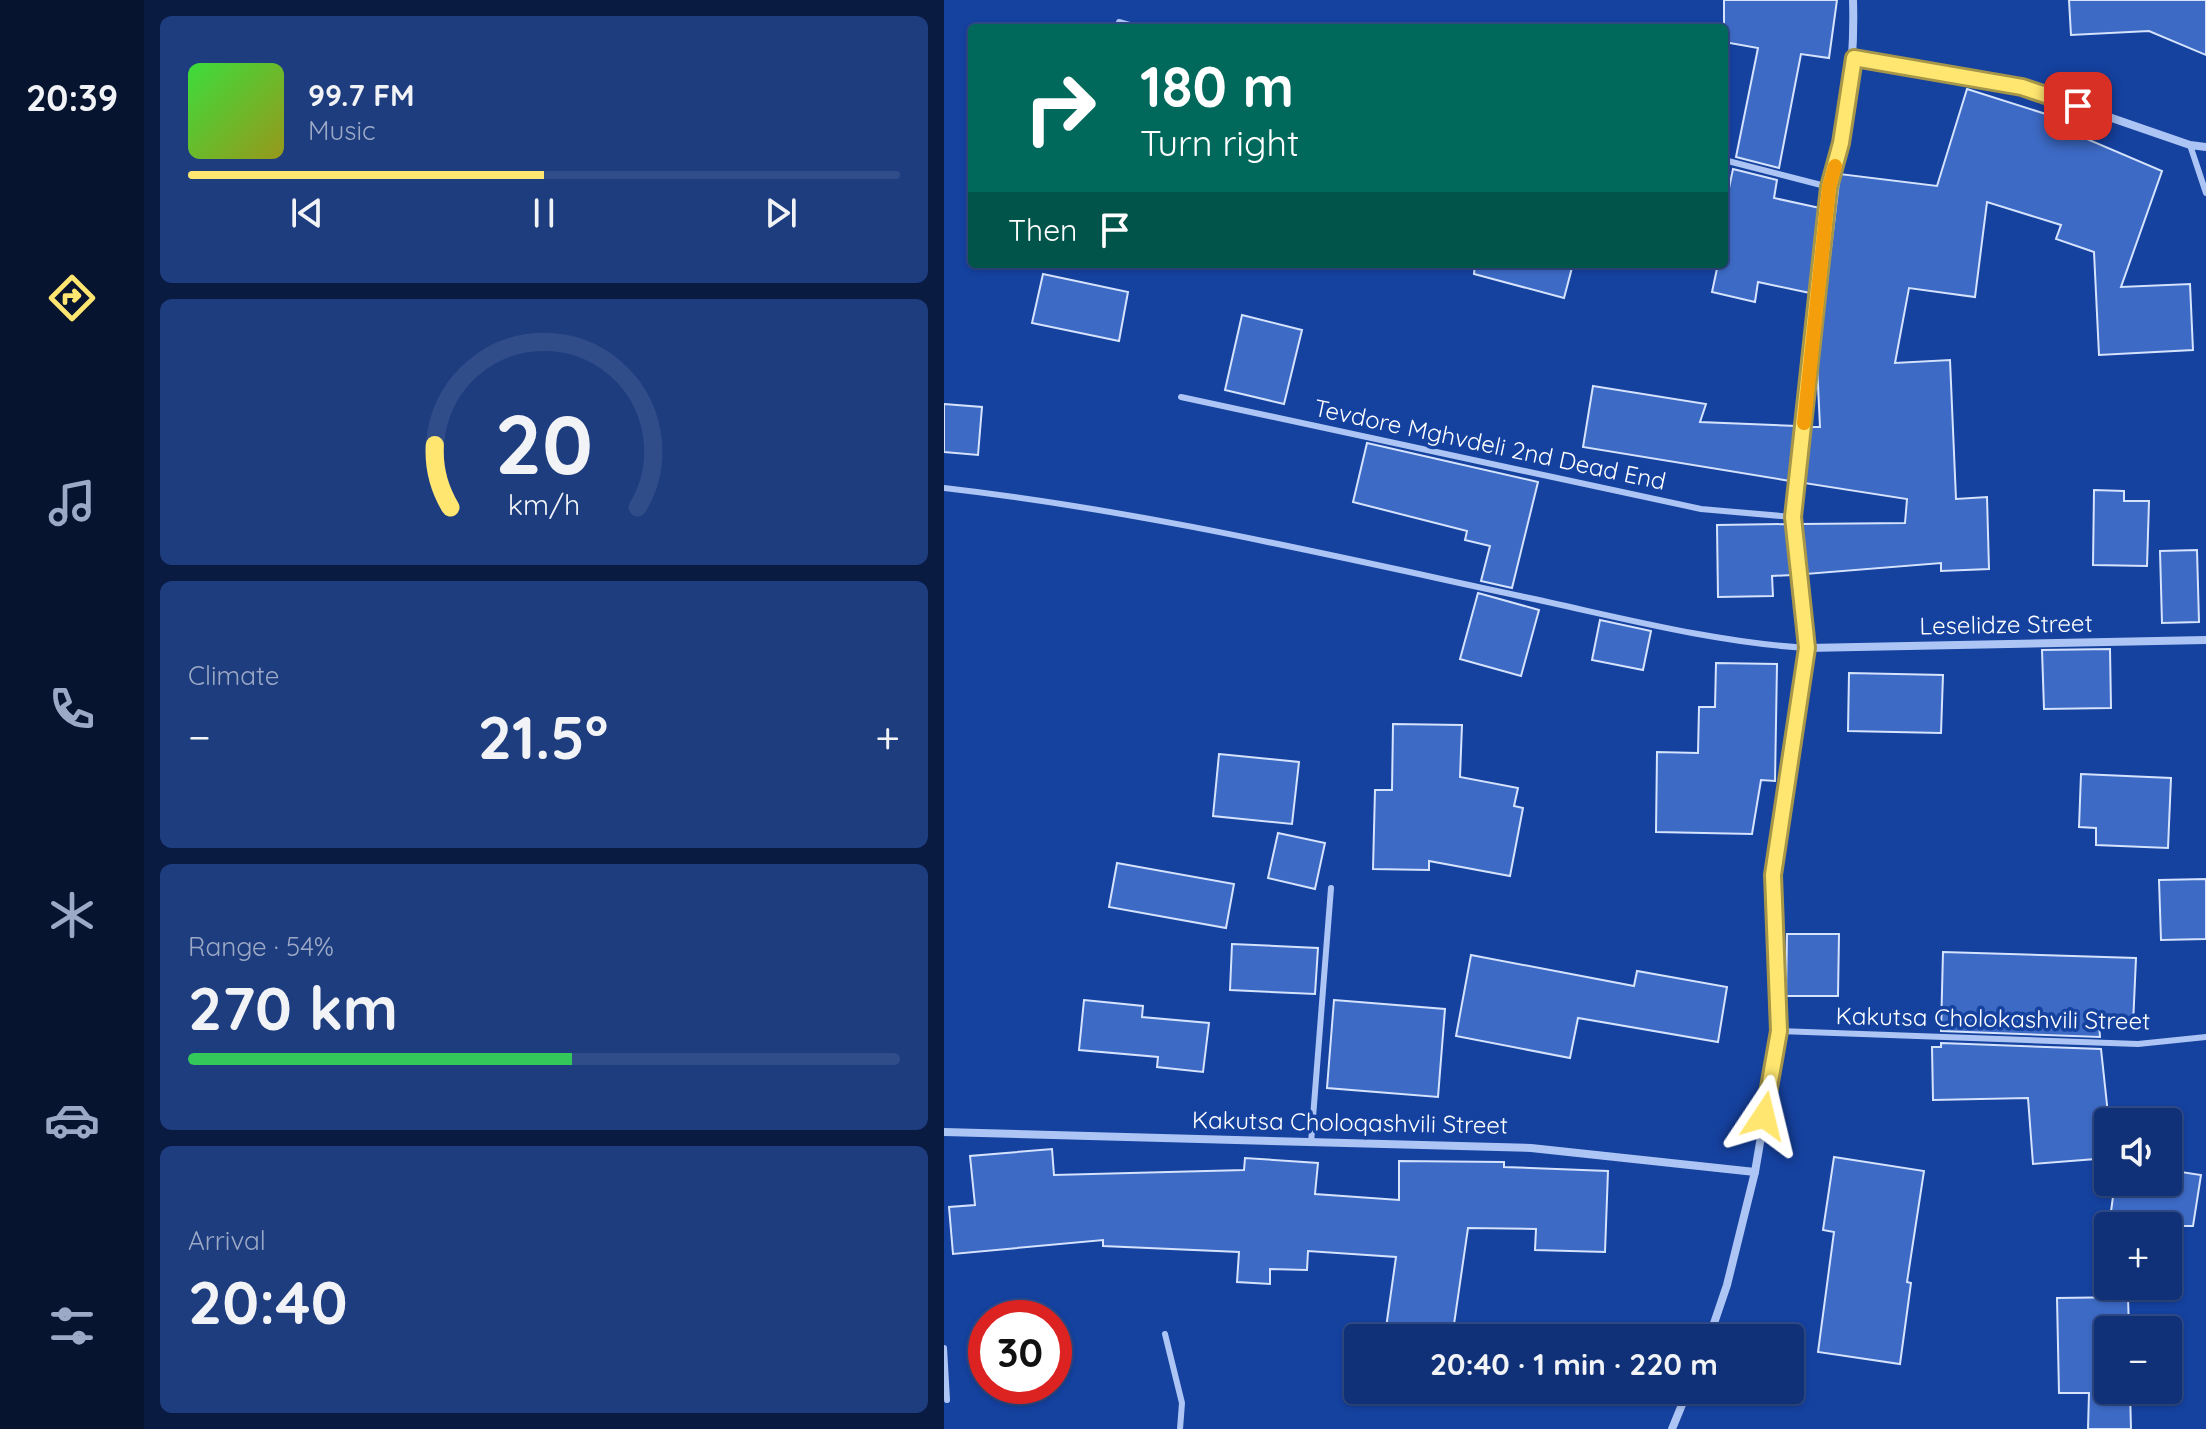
<!DOCTYPE html>
<meta charset="utf-8">
<style>
:root{--surface:#103177;--page:#1e3d7f;--text:#f1f3f6;--muted:#9ca9c6;--line:#304c89;--accent:#ffe670}
body{margin:0;font-family:Quicksand,sans-serif;background:var(--page);color:var(--text);height:100vh;display:flex;flex-direction:column;font-size:30px;white-space:nowrap}
*{box-sizing:border-box;margin:0}
p{font-size:26px;color:var(--muted)}
.icon{flex:none;width:44px;height:44px;fill:none;stroke:currentColor;stroke-width:2;stroke-linecap:round;stroke-linejoin:round}
.map{position:relative;flex:1;overflow:hidden}
.panel{display:flex;flex-direction:column;gap:16px;padding:16px;background:#091b41;width:800px}
.panel>*{flex:none}
.guide{position:absolute;left:24px;top:24px;width:760px;height:244px;border-radius:8px;box-shadow:0 2px 6px #0004,0 0 0 2px var(--line);background:#00695c;color:#fff;overflow:hidden}
.fabs{position:absolute;left:1150px;top:1108px;display:grid;gap:16px}
.fabs a{display:grid;place-items:center;width:88px;height:88px;border-radius:8px;background:var(--surface);box-shadow:0 2px 6px #0004,0 0 0 2px var(--line);font-size:40px}
.speed{position:absolute;left:24px;top:1300px;display:flex;gap:16px;font-size:40px;font-weight:700;text-align:center}
.speed>*{display:grid;place-content:center;width:104px;height:104px;border-radius:50%;background:var(--surface);box-shadow:0 2px 6px #0004,0 0 0 2px var(--line);line-height:1}
.speed .limit{border:12px solid #d22;background:#fff;color:#111}
.pin{position:absolute;display:grid;place-items:center;width:68px;height:68px;color:#fff;margin:-34px;border-radius:16px;box-shadow:0 4px 12px #0006}
.me{position:absolute;width:88px;margin:-44px;rotate:10deg;stroke-linejoin:round;filter:drop-shadow(0 0 6px #0008)}
.turn{display:flex;align-items:center;gap:28px;height:168px;padding:0 40px;font-size:36px}
.turn .icon{width:104px;height:104px;stroke-width:2.5}
.turn b{display:block;font-size:56px;line-height:68px}
.then{display:flex;align-items:center;height:76px;padding:0 40px;background:#0003;gap:16px;font-size:30px}
.big{font-size:60px;font-weight:700;line-height:1.1}
.panel .widget{flex:1;display:flex;flex-direction:column;justify-content:center;gap:12px;min-width:0;padding:0 28px;border-radius:12px;background:var(--page)}
.panel .dial{align-items:center;gap:0}
.dial svg{height:208px;overflow:visible;fill:none;stroke:var(--line);stroke-width:7;stroke-linecap:round;text-anchor:middle}
.dial text{fill:var(--text);stroke:none}
.song{display:flex;align-items:center;gap:24px}
.cover{width:96px;height:96px;border-radius:12px;background:linear-gradient(135deg,hsl(120 70% 55%),hsl(60 70% 35%))}
.played{height:8px;border-radius:4px;background:linear-gradient(90deg,var(--accent) 50%,var(--line) 50%)}
.keys{display:flex;justify-content:space-around;direction:ltr}
.heat{display:flex;justify-content:space-between;align-items:center;font-size:44px;direction:ltr}
.charge{height:12px;border-radius:6px;background:linear-gradient(90deg,#34c759 54%,var(--line) 0)}
.trip{position:absolute;left:400px;top:1324px;width:460px;height:80px;border-radius:8px;background:var(--surface);box-shadow:0 2px 6px #0004,0 0 0 2px var(--line);font-weight:700;line-height:80px;text-align:center}
main{display:flex;flex:1;min-height:0}
.tab-bar{display:flex;flex-direction:column;width:144px;justify-content:space-around;align-items:center;background:#061430;color:var(--muted)}
.tab-bar .icon{width:56px;height:56px}
.tab-bar .current{color:var(--accent)}
.tab-bar b{font-size:36px;color:var(--text)}
.map>svg:first-child{display:block}
.building{fill:#3d6ac5;stroke:#d5e3fd;stroke-width:2}
.lines{fill:none;stroke-linecap:round;stroke-linejoin:round}
.lane{stroke:#adc5f4;stroke-width:6}
.street{stroke:#adc5f4;stroke-width:8}
.route-casing{stroke:#a69649;stroke-width:20}
.route{stroke:#ffe670;stroke-width:14}
.slow{stroke:#f59e0b;stroke-width:14}
.labels{text-anchor:middle;stroke-width:7;stroke-linejoin:round;paint-order:stroke}
.street-label{font-size:24px;fill:#fff;stroke:#15419f}
</style>
<main>
<nav class="tab-bar">
<b>20:39</b>
<svg class="icon current" aria-label="directions" viewBox="0 0 24 24"><path d="M12 3l9 9-9 9-9-9zM9 14v-3h6M13 9l2 2-2 2"/></svg>
<svg class="icon" aria-label="music" viewBox="0 0 24 24"><path d="M9 18V5l10-2v13"/><circle cx="6" cy="18" r="3"/><circle cx="16" cy="16" r="3"/></svg>
<svg class="icon" aria-label="phone" viewBox="0 0 24 24"><path d="M5 4h4l2 5-3 2q2 4 5 5l2-3 5 2v4C11 20 4 13 5 4z"/></svg>
<svg class="icon" aria-label="climate" viewBox="0 0 24 24"><path d="M12 3v18M4 7l16 10M4 17L20 7"/></svg>
<svg class="icon" aria-label="car" viewBox="0 0 24 24"><path d="M5 17H2v-5l4-1 3-4h7l3 4 3 1v5h-3M9 17h6M6 11h13"/><circle cx="7" cy="17" r="2"/><circle cx="17" cy="17" r="2"/></svg>
<svg class="icon" aria-label="filters" viewBox="0 0 24 24"><path d="M4 7h16M4 17h16"/><circle cx="9" cy="7" r="2"/><circle cx="15" cy="17" r="2"/></svg>
</nav>
<section class="panel">
<div class="widget">
<div class="song"><i class="cover"></i><div><b>99.7 FM</b><p>Music</p></div></div>
<div class="played"></div>
<div class="keys"><svg class="icon" aria-label="previous" viewBox="0 0 24 24"><path d="M18 5L8 12l10 7zM5 5v14"/></svg><svg class="icon" aria-label="pause" viewBox="0 0 24 24"><path d="M8 5v14M16 5v14"/></svg><svg class="icon" aria-label="next" viewBox="0 0 24 24"><path d="M6 5l10 7-10 7zM19 5v14"/></svg></div>
</div>
<div class="widget dial"><svg viewBox="0 0 100 80">
<path d="M14 69A42 42 0 1 1 86 69"/>
<path d="M14 69A42 42 0 0 1 8 45" stroke="#ffe670"/>
<text x="50" y="56" font-size="32" font-weight="700">20</text>
<text x="50" y="72" font-size="11">km/h</text>
</svg></div>
<div class="widget"><p>Climate</p>
<div class="heat"><a>−</a><b class="big">21.5°</b><a>+</a></div>
</div>
<div class="widget"><p>Range · 54%</p><b class="big">270 km</b><div class="charge"></div></div>
<div class="widget"><p>Arrival</p><b class="big">20:40</b></div>
</section>
<div class="map">
<svg width="1262" height="1429" viewBox="0 0 1262 1429">
<rect width="100%" height="100%" fill="#15419f"/>
<!-- building -->
<g class="building">
<path d="M780,0H893L885,58L857,54L835,168L792,157L814,48L780,42Z"/>
<path d="M1125,0H1262V55L1205,31L1127,35Z"/>
<path d="M1023,89L1105,115L1103,122L1218,171L1177,287L1246,284L1249,350L1155,355L1150,252L1112,239L1117,225L1043,202L1031,297L965,288L951,363L1006,360L1012,499L1043,497L1045,569L997,571V563L862,574L857,524L961,523L963,499L860,483L866,427H876L873,364L896,174L993,186Z"/>
<path d="M789,169L833,180L830,198L876,208L866,293L814,282L811,302L768,292L774,264H780V187L785,188Z"/>
<path d="M531,264H629L620,298L530,274Z"/>
<path d="M99,274L184,292L175,341L88,323Z"/>
<path d="M298,315L358,330L340,404L281,390Z"/>
<path d="M649,386L762,404L756,422L852,426L846,481L639,447Z"/>
<path d="M0,404L38,407L34,455L0,452Z"/>
<path d="M423,443L594,482L568,588L537,581L546,546L521,540L523,531L409,502Z"/>
<path d="M1150,490L1180,491V501H1205L1203,566L1149,565Z"/>
<path d="M843,524L848,575L828,576L829,596L774,597L773,525Z"/>
<path d="M1253,550L1255,622L1218,623L1216,551Z"/>
<path d="M534,593L595,610L577,676L516,659Z"/>
<path d="M656,620L707,631L699,670L648,660Z"/>
<path d="M1166,649L1167,708L1100,709L1098,650Z"/>
<path d="M772,663L833,664L831,781L817,780L808,834L712,832L713,752L754,753L755,707H771Z"/>
<path d="M905,673L999,675L997,733L904,731Z"/>
<path d="M449,724L518,725L516,777L574,788L570,806L579,808L566,876L485,861V870L429,869L431,790H448Z"/>
<path d="M275,754L355,762L348,824L269,816Z"/>
<path d="M1137,774L1227,778L1224,848L1152,845V828L1135,827Z"/>
<path d="M334,833L381,843L371,889L324,878Z"/>
<path d="M173,863L290,884L282,928L165,907Z"/>
<path d="M1262,879V939L1217,940L1215,880Z"/>
<path d="M843,934H895L894,996H842Z"/>
<path d="M288,944L374,948L371,994L286,990Z"/>
<path d="M999,952L1192,958L1189,1025L1155,1024L1156,1037L997,1031Z"/>
<path d="M527,955L690,986L693,971L783,987L774,1042L634,1018L626,1058L512,1036Z"/>
<path d="M140,1000L199,1006L198,1017L265,1023L259,1072L213,1067L214,1057L135,1050Z"/>
<path d="M390,1000L501,1009L494,1097L383,1088Z"/>
<path d="M997,1043L1157,1049L1164,1114V1158L1089,1164L1084,1098L989,1100L988,1047H997Z"/>
<path d="M108,1149L110,1175L300,1170L301,1158L374,1163L371,1194L455,1200V1161L560,1162V1167L664,1171L661,1252L591,1250L592,1229L524,1228L508,1338L442,1328L452,1257L364,1251L363,1270L326,1269V1284L293,1282L295,1252L159,1246V1240L9,1254L5,1207L31,1205L26,1156Z"/>
<path d="M890,1157L980,1171L963,1282L967,1283L956,1364L874,1352L890,1232L879,1230Z"/>
<path d="M1224,1170L1257,1175L1249,1226H1165L1171,1182H1224Z"/>
<path d="M1184,1297L1185,1330H1164V1390H1186L1187,1429H1144L1145,1393H1115L1113,1298Z"/>
</g>
<g class="lines">
<!-- lane -->
<g class="lane">
<path d="M175,22L196,28"/>
<path d="M1246,145L1262,193"/>
<path d="M780,160L885,187"/>
<path d="M237,397L757,509L849,517"/>
<path d="M0,488C193,510 381,554 571,595C667,615 765,642 863,648"/>
<path d="M835,1031L1194,1044L1262,1037"/>
<path d="M367,1143L387,888"/>
<path d="M221,1334L238,1403L236,1429"/>
<path d="M0,1348L3,1400"/>
</g>
<!-- street -->
<g class="street">
<path d="M910,58L1078,87L1246,145L1262,147"/>
<path d="M863,648L1262,640"/>
<path d="M0,1132L587,1148L811,1172"/>
<path d="M765,1338L783,1285L811,1172L835,1031L829,875L863,648L849,517L885,187C903,125 911,65 909,0"/>
<path d="M728,1429L744,1390"/>
</g>
</g>
<g class="lines">
<defs>
<path id="route" d="M820,1116L835,1031L829,875L863,648L849,517L885,187L897,143L910,58L1078,87L1134,106"/>
</defs>
<!-- route casing -->
<use href="#route" class="route-casing"/>
<!-- route -->
<use href="#route" class="route"/>
<!-- slow -->
<path class="slow" d="M860,423L885,187L891,166"/>
</g>
<g class="labels">
<!-- street labels -->
<g class="street-label">
<text transform="translate(546 445) rotate(12)" y="8">Tevdore Mghvdeli 2nd Dead End</text>
<text transform="translate(1062 625) rotate(-1)" y="8">Leselidze Street</text>
<text transform="translate(1049 1019) rotate(1)" y="8">Kakutsa Cholokashvili Street</text>
<text transform="translate(406 1123) rotate(1)" y="8">Kakutsa Choloqashvili Street</text>
</g>
</g>
</svg>
<div class="fabs">
<a><svg class="icon" aria-label="sound" viewBox="0 0 24 24"><path d="M4 9h4l5-4v14l-5-4H4zM17 9q2 3 0 6"/></svg></a>
<a>+</a>
<a>−</a>
</div>
<div class="speed"><div class="limit">30</div></div>
<div class="pin" style="left:1134px;top:106px;background:#d93025"><svg class="icon" aria-label="arrive" viewBox="0 0 24 24"><path d="M6 21V4h12l-3 4 3 4H6"/></svg></div>
<svg class="me" style="left:820px;top:1116px" viewBox="-20 -20 40 40"><path d="M0-17L14 15 0 8-14 15z" fill="#ffe670" stroke="#fff" stroke-width="4"/></svg>
<div class="trip">20:40 · 1 min · 220 m</div>
<div class="guide">
<div class="turn"><svg class="icon" aria-label="right" viewBox="0 0 24 24"><path d="M7 20v-9h11M14 6l5 5-5 5"/></svg><div><b>180 m</b>Turn right</div></div>
<div class="then">Then<svg class="icon" aria-label="arrive" viewBox="0 0 24 24"><path d="M6 21V4h12l-3 4 3 4H6"/></svg></div>
</div>
</div>
</main>
